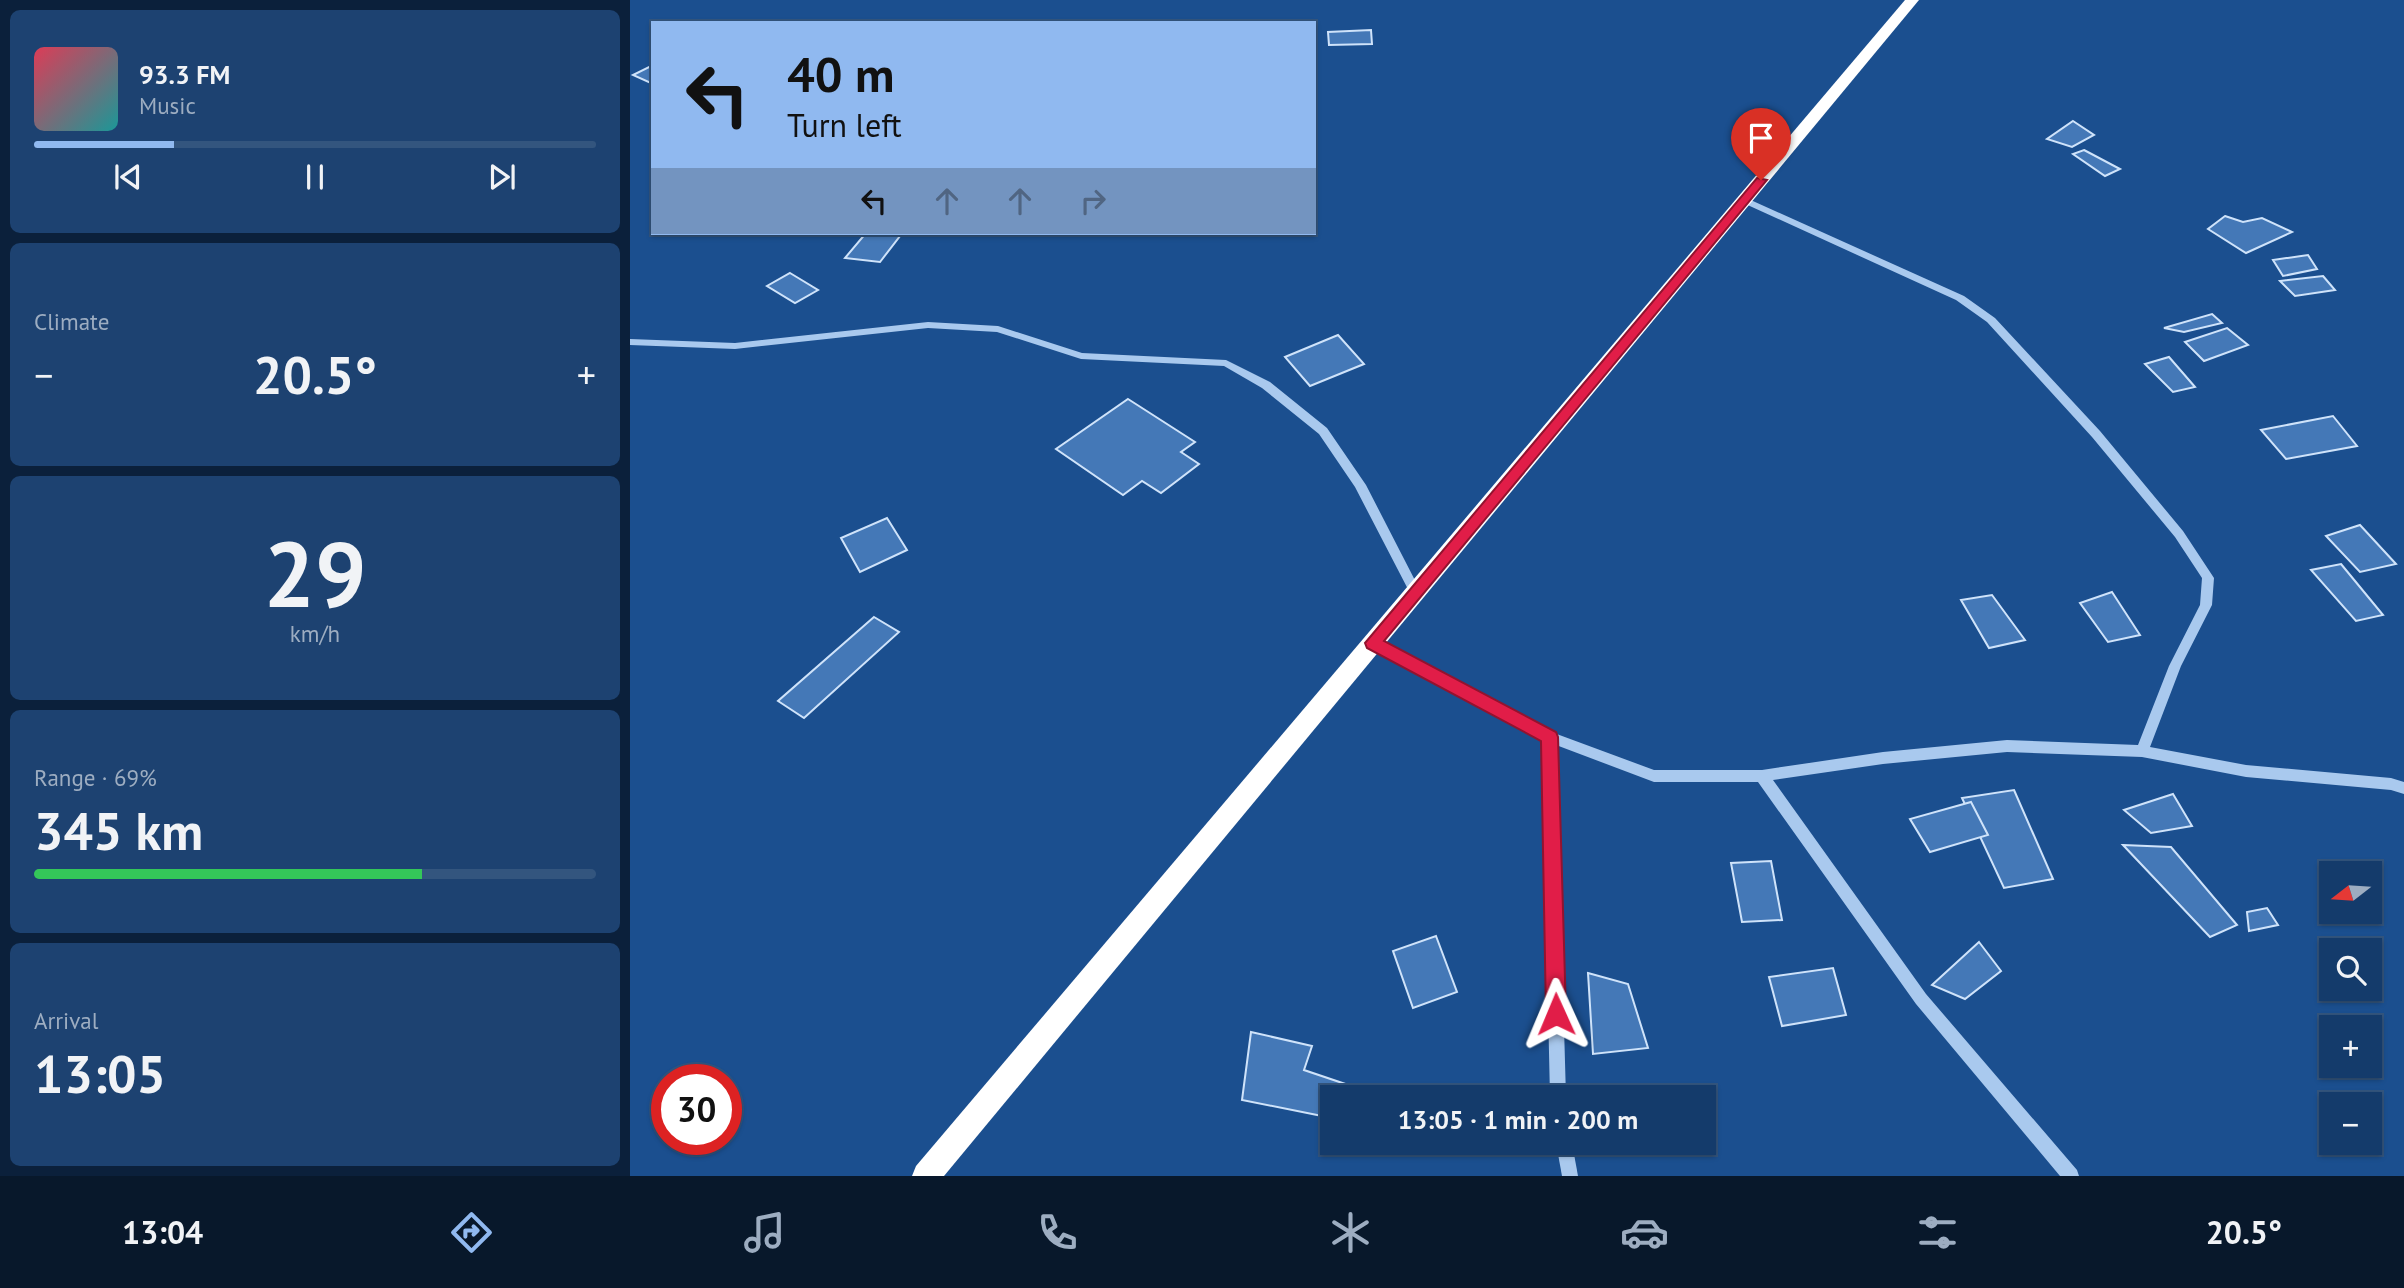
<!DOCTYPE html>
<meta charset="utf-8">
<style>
:root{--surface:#143b6b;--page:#1d4271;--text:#f1f3f6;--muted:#9dadc1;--line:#33557e;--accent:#90b9f0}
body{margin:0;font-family:"PT Sans",sans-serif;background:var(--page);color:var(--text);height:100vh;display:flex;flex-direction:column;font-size:26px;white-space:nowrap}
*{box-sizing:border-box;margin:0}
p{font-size:23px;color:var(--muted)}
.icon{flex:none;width:38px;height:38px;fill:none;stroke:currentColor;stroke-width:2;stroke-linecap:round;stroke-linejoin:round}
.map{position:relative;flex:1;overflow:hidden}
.sheet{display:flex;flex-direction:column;gap:10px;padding:10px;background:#0b203b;width:630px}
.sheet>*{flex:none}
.top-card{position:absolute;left:21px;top:21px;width:665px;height:214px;border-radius:0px;box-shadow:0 2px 5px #0004,0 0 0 2px var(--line);background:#90b9f0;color:#111;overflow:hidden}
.needle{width:46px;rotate:253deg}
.tools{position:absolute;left:1689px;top:861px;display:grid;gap:14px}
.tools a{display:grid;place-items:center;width:63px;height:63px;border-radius:0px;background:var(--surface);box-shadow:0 2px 5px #0004,0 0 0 2px var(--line);font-size:35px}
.speed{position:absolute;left:21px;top:1064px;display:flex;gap:14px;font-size:35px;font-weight:700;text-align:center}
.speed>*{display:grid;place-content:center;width:91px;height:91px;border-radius:50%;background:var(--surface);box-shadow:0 2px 5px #0004,0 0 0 2px var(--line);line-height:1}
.speed .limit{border:10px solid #d22;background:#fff;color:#111}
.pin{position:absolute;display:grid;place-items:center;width:60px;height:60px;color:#fff;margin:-72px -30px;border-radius:50% 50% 50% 0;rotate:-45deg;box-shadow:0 0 7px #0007}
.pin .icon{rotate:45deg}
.me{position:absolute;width:77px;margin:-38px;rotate:359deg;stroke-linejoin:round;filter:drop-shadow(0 0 5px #0008)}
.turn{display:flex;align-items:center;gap:24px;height:147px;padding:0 21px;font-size:32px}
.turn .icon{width:91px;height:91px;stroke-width:2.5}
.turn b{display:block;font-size:49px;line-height:60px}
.lanes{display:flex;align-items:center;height:66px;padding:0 21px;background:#0003;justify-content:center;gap:35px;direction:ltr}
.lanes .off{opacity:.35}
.big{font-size:52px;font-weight:700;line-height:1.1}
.sheet .card{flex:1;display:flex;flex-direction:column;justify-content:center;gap:10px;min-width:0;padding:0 24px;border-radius:10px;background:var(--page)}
.sheet .dial{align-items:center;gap:0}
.dial b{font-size:91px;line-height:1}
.song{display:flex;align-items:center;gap:21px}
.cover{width:84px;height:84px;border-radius:10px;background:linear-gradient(135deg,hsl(350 70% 55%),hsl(180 70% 35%))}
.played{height:7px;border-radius:4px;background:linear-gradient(90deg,var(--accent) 25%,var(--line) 25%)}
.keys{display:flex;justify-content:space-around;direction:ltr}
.heat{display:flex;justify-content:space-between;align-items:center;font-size:38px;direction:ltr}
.charge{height:10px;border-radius:5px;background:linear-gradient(90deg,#34c759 69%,var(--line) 0)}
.trip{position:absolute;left:690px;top:1085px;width:396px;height:70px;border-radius:0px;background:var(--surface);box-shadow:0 2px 5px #0004,0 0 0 2px var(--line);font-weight:700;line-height:70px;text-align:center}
.menu{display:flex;height:112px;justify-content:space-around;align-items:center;background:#08182b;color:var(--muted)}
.menu .icon{width:49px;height:49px}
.menu .active{color:var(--accent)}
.menu b{font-size:32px;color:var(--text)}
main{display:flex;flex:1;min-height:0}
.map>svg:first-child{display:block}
.building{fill:#4478b7;stroke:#cfe3fa;stroke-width:2}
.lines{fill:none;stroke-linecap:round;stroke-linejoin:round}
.minor{fill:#a9c9ee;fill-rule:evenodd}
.highway{fill:#fff;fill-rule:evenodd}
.route{fill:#e11d48;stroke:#92132f;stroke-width:2}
</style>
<main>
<section class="sheet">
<div class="card">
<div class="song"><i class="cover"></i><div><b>93.3 FM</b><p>Music</p></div></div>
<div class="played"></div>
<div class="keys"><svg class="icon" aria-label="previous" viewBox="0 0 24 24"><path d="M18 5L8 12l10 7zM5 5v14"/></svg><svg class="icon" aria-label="pause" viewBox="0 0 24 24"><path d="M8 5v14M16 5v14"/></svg><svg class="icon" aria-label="next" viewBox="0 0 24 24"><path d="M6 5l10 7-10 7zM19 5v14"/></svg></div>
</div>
<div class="card"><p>Climate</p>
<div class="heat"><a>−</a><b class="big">20.5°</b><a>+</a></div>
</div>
<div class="card dial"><b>29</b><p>km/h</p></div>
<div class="card"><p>Range · 69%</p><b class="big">345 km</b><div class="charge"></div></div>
<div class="card"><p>Arrival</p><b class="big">13:05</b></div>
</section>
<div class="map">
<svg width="1774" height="1176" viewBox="0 0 1774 1176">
<rect width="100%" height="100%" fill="#1b4f8f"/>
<!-- building -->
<g class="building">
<path d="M741,30L742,44L699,45L698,32Z"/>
<path d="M23,65V84L3,75Z"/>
<path d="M1443,121L1464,135L1442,147L1417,139Z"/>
<path d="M1454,150L1490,169L1475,176L1443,154Z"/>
<path d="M1595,216L1613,222L1632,218L1662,232L1616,253L1578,229Z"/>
<path d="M236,233H239L270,236L250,262L215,258Z"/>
<path d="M1678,255L1687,269L1653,276L1643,260Z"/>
<path d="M160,273L188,290L165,303L137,286Z"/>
<path d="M1693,276L1705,290L1665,296L1650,281Z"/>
<path d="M1582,314L1592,323L1554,332L1534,328Z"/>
<path d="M1597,328L1618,345L1574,361L1555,342Z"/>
<path d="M708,335L734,364L680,386L655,357Z"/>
<path d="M1539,357L1565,387L1543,392L1515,364Z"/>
<path d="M498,399L565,442L551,452L569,464L531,493L512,481L493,495L426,449Z"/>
<path d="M1703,416L1727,446L1656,459L1631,430Z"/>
<path d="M257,518L277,550L230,572L211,538Z"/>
<path d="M1730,525L1766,564L1730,572L1696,536Z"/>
<path d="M1711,564L1753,615L1726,621L1681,570Z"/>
<path d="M1482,592L1510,635L1478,642L1450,603Z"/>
<path d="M1362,595L1395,640L1359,648L1331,600Z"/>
<path d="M244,617L269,632L174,718L148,701Z"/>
<path d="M1384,790L1423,879L1374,888L1332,798Z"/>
<path d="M1543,794L1562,826L1521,833L1494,810Z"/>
<path d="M1341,802L1358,835L1300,852L1280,819Z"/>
<path d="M1493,845L1541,847L1607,925L1580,937Z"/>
<path d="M1141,861L1152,920L1112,922L1101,863Z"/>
<path d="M1637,908L1648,925L1619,931L1617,912Z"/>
<path d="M806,936L827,992L783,1008L763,951Z"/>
<path d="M1349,942L1371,971L1335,999L1302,985Z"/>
<path d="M1203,968L1216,1015L1152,1026L1139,977Z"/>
<path d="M958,973L998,984L1018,1048L963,1054Z"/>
<path d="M621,1032L682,1046L674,1070L754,1097H702V1118L612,1100Z"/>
</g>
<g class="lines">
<!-- minor -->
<g class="minor">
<path d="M1114,197L1334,296L1365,318L1470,431L1553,531L1584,578L1582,605L1551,666L1520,747L1616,765L1761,778L1774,782V794L1761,790L1616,777L1512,757L1377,752L1253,764L1143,780L1296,994L1447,1170L1449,1176H1430L1286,1004L1128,782H1024L926,745L936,1097H920L912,740L739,647L737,643L739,639H747L924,733L1024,770H1132L1253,752L1377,740L1508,745L1539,666L1570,605L1572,578L1545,537L1462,437L1357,322L1326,300L1111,202L1109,200Z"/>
<path d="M298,322L368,326L452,353L596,360L640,382L697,428L736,485L791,592L789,595H781L725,487L689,434L632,388L594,366L451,359L367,332L298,328L105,349L0,345V339L105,343Z"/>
<path d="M926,1143H942L948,1176H932Z"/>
</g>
<!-- highway -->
<path class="highway" d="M1275,0H1289L314,1176H282L286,1166Z"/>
</g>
<!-- route -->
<path class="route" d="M1127,178L1137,180L754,641L926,732L928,737L936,1014L933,1021L926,1024L919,1021L916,1014L911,741L737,648L735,643Z"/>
</svg>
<div class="tools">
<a><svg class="needle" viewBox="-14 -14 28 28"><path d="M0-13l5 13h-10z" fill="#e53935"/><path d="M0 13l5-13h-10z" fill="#9dadc1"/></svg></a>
<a><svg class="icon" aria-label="search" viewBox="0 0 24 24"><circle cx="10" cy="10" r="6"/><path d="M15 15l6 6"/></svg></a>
<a>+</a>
<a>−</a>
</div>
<div class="speed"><div class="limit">30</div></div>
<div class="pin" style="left:1131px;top:180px;background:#d93025"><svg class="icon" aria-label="arrive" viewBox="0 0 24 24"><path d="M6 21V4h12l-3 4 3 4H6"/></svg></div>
<svg class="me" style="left:926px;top:1014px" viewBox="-20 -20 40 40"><path d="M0-17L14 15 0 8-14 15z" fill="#e11d48" stroke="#fff" stroke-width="4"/></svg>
<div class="trip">13:05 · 1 min · 200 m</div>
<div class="top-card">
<div class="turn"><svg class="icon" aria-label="left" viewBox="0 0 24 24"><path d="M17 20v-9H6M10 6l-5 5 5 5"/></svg><div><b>40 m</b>Turn left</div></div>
<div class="lanes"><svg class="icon" aria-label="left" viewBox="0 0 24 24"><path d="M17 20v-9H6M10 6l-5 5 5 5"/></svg><svg class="icon off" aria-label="ahead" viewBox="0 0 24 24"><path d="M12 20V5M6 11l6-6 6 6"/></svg><svg class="icon off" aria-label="ahead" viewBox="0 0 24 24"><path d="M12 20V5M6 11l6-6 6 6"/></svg><svg class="icon off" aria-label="right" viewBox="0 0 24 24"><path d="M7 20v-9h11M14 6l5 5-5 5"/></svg></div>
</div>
</div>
</main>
<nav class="menu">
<b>13:04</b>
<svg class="icon active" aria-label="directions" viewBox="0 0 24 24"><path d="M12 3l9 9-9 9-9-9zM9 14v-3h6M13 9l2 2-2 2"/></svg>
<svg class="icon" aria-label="music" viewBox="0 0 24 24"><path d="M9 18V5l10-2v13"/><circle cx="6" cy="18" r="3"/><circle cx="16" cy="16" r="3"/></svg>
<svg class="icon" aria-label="phone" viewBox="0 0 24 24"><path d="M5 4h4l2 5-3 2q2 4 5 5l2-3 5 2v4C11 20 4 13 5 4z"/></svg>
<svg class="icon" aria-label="climate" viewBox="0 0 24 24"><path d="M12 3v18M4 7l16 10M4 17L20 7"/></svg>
<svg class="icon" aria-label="car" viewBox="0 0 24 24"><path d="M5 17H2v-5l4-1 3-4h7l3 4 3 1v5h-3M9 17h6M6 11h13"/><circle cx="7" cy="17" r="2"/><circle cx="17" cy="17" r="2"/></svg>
<svg class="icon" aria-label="filters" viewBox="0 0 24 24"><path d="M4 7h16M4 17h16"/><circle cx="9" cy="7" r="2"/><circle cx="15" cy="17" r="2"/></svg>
<b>20.5°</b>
</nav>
